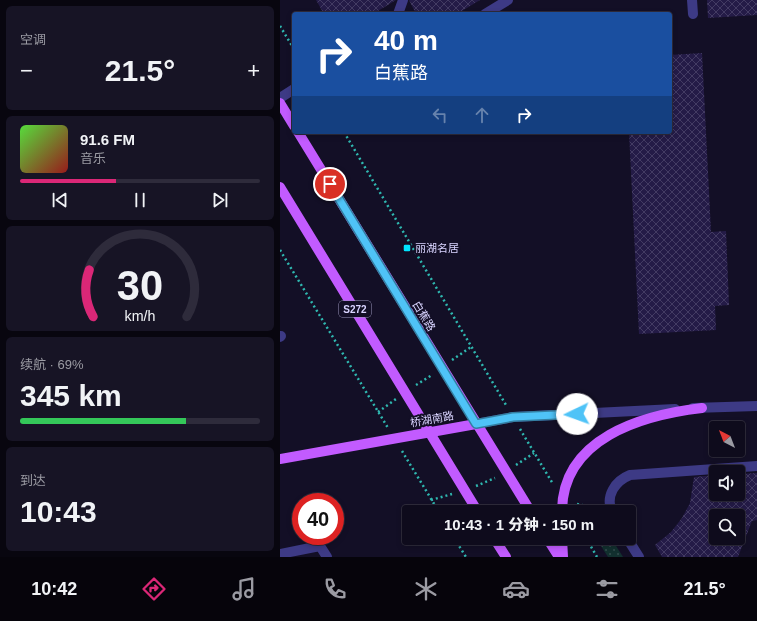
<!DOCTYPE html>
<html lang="zh">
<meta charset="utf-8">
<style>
:root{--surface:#0e0b1c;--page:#171425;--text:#f1f3f6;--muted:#9b9ba3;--line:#2e2b3b;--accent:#db2777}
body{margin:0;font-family:Arial,"Noto Sans SC",sans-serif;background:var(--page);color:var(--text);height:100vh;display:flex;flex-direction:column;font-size:15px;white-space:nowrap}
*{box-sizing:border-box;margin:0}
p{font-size:13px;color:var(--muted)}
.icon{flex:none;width:22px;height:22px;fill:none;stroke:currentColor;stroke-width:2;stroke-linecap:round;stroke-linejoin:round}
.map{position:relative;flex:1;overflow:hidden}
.drawer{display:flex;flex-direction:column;gap:6px;padding:6px;background:#08060f;width:280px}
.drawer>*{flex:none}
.guide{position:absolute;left:12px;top:12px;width:380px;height:122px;border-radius:4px;box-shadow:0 2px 6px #0003,0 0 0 1px var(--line);background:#1a4fa0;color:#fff;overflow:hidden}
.needle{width:26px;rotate:318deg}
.buttons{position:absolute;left:429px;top:421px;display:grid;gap:8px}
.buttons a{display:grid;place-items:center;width:36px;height:36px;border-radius:4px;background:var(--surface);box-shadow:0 2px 6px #0003,0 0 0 1px var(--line);font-size:20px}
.speed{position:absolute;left:12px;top:493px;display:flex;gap:8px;font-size:20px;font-weight:700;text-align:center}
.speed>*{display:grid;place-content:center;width:52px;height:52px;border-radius:50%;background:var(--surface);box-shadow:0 2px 6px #0003,0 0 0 1px var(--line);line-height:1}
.speed .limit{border:6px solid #d22;background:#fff;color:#111}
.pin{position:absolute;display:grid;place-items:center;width:34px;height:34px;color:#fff;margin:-17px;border:2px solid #fff;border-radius:50%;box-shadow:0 1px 4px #0007}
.me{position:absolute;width:44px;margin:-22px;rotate:267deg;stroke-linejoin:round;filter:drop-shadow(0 0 3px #0008)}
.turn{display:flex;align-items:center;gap:14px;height:84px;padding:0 16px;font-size:18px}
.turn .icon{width:52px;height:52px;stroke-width:2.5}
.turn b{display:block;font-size:28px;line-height:34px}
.lanes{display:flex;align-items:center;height:38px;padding:0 16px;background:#0003;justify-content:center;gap:20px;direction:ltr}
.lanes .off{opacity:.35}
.big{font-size:30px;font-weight:800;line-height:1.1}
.drawer .tile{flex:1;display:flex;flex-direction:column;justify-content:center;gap:6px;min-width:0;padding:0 14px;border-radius:6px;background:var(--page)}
.drawer .dial{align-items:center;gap:0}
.dial svg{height:104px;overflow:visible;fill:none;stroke:var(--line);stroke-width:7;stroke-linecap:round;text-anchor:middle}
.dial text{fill:var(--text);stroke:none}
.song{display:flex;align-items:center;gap:12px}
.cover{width:48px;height:48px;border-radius:6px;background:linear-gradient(135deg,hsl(110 70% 55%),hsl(0 70% 35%))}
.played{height:4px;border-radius:2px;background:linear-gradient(90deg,var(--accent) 40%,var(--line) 40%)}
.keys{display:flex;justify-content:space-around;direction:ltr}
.heat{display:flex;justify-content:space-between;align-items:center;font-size:22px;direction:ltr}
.charge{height:6px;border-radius:3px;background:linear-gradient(90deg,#34c759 69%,var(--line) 0)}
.trip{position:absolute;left:122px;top:505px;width:234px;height:40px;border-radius:4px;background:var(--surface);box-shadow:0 2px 6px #0003,0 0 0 1px var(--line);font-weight:800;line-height:40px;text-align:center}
.tabs{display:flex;height:64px;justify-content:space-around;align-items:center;background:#06040b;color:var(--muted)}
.tabs .icon{width:28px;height:28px}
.tabs .active{color:var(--accent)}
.tabs b{font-size:18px;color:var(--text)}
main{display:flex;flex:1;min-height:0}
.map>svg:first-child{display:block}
.grass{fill:url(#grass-dots)}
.building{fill:url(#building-cross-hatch);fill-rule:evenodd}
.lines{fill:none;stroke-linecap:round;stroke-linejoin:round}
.path{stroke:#2fb8b0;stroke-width:2.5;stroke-dasharray:2 3;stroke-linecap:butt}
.minor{stroke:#3d3a85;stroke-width:10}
.major{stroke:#c25bff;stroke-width:10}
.route-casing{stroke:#337fa1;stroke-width:10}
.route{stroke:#4fc3f7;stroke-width:7}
.poi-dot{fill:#00e5ff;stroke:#130f26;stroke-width:1.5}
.labels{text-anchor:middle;stroke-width:4;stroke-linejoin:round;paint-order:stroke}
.shield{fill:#130f26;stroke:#9e99be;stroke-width:1}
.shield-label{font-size:10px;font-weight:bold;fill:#d9d4ff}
.poi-label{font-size:11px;fill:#d9d4ff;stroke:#130f26;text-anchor:start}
.street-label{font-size:11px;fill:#d9d4ff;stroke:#130f26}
</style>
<main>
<section class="drawer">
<div class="tile"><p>空调</p>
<div class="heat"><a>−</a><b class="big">21.5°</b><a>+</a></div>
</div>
<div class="tile">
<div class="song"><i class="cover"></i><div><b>91.6 FM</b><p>音乐</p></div></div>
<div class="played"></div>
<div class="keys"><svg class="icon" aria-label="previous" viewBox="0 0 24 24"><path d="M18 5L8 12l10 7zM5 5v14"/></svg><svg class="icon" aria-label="pause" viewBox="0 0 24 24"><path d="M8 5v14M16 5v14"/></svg><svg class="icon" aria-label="next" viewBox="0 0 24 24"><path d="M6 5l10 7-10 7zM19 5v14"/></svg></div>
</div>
<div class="tile dial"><svg viewBox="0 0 100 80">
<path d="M14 69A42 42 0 1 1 86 69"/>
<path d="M14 69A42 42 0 0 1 11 33" stroke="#db2777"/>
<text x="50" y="56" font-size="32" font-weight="700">30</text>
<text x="50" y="72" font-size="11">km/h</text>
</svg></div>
<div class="tile"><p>续航 · 69%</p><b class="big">345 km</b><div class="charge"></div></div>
<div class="tile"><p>到达</p><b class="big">10:43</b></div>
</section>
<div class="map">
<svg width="477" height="557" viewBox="0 0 477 557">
<defs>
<pattern id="grass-dots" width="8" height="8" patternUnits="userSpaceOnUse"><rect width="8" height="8" fill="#12302f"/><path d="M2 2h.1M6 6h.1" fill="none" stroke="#344d4e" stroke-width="1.8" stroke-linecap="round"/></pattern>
<pattern id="building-cross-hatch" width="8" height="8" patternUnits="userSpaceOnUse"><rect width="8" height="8" fill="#241b47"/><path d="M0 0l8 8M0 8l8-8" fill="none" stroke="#433b63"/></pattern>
</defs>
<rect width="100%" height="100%" fill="#130f26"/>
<!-- grass -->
<path class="grass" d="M316,538H331L343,557H328Z"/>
<!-- building -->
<g class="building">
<path d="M36,0H116L93,14H44Z"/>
<path d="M129,0H200L177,14H136Z"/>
<path d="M427,0H477V15L428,18Z"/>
<path d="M422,53L431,232L446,231L449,305L435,306L436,330L359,334L349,132H390V55Z"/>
<path d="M477,473V520L472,521L458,557H382L375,545L391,532L402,518L410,503L414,477L436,475V494H458V474ZM436,516H458V538H436Z"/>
</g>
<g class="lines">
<!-- path -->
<g class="path">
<path d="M0,26L14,49"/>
<path d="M64,132L226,405"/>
<path d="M0,250L108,428"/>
<path d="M172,360L191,347"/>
<path d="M136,385L152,375"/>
<path d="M98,412L116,399"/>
<path d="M240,429L273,484"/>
<path d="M122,451L159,512"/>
<path d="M236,465L254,453"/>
<path d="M196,486L215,478"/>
<path d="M151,500L172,494"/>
<path d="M297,504L317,508"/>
<path d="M174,538L186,557"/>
<path d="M306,538L317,557"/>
</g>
<!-- minor -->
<g class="minor">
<path d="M412,0L413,14"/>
<path d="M118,14L123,0"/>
<path d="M205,14L228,0"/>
<path d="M0,98L14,89"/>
<path d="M0,337L1,336"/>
<path d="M413,408L477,406"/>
<path d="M196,424L233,417L395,409"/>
<path d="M332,512C325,496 335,481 350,475L477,466"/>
<path d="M347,538L359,557"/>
<path d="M0,554L40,546L47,557"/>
</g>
<!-- major -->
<g class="major">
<path d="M0,103L14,126"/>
<path d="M18,132L251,512"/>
<path d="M0,187L198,512"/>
<path d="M0,459L196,424"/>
<path d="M282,512C282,438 362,415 422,408"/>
<path d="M214,538L226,557"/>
<path d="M267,538L279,557"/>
<path d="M282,538L283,557"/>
</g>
</g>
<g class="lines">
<defs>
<path id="route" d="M50,184L196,424L233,417L297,414"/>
</defs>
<!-- route casing -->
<use href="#route" class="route-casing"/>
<!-- route -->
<use href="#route" class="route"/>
</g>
<!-- markers -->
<rect class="poi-dot" x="123" y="244" width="8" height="8" rx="2"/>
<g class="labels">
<!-- shield labels -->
<rect class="shield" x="59" y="301" width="32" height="16" rx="3"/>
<g class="shield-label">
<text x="75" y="313">S272</text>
</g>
<!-- poi labels -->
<g class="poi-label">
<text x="135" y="252">丽湖名居</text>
</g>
<!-- street labels -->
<g class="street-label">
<text transform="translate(144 316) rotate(59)" y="4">白蕉路</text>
<text transform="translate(152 419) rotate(-10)" y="4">桥湖南路</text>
</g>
</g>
</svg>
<div class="buttons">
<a><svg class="needle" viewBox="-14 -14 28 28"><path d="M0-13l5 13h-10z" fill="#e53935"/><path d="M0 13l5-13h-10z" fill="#9b9ba3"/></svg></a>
<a><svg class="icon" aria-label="sound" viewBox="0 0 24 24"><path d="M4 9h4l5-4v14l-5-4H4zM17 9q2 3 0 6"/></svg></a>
<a><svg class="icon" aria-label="search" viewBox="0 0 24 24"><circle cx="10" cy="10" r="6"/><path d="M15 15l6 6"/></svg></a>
</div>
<div class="speed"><div class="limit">40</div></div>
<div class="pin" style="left:50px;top:184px;background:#d93025"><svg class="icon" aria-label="arrive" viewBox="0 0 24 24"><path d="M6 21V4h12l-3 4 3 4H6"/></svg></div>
<svg class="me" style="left:297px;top:414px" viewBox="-20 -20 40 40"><circle r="19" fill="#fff"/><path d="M0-13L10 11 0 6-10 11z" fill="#4fc3f7"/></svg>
<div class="trip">10:43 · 1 分钟 · 150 m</div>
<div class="guide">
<div class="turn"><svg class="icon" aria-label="right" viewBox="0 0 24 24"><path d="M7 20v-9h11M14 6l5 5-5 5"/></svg><div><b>40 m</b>白蕉路</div></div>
<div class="lanes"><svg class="icon off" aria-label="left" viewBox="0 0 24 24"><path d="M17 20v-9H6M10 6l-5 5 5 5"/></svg><svg class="icon off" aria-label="ahead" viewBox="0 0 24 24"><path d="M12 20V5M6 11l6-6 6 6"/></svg><svg class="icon" aria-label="right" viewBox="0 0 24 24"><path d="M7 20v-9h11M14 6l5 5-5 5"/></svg></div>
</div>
</div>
</main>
<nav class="tabs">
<b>10:42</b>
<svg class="icon active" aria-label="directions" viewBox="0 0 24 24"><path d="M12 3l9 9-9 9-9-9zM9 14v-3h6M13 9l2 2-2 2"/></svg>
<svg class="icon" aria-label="music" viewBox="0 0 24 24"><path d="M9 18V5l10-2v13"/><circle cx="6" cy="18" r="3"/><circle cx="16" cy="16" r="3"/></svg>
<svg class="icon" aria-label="phone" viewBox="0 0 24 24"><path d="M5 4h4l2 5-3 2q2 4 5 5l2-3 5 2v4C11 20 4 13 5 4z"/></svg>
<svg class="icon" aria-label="climate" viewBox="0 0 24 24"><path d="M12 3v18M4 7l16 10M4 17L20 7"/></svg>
<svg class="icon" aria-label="car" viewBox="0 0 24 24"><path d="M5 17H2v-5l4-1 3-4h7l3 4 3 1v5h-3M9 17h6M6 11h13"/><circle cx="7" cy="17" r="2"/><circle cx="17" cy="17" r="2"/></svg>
<svg class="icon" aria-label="filters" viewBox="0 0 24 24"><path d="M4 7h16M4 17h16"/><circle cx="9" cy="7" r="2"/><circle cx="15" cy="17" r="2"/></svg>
<b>21.5°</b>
</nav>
